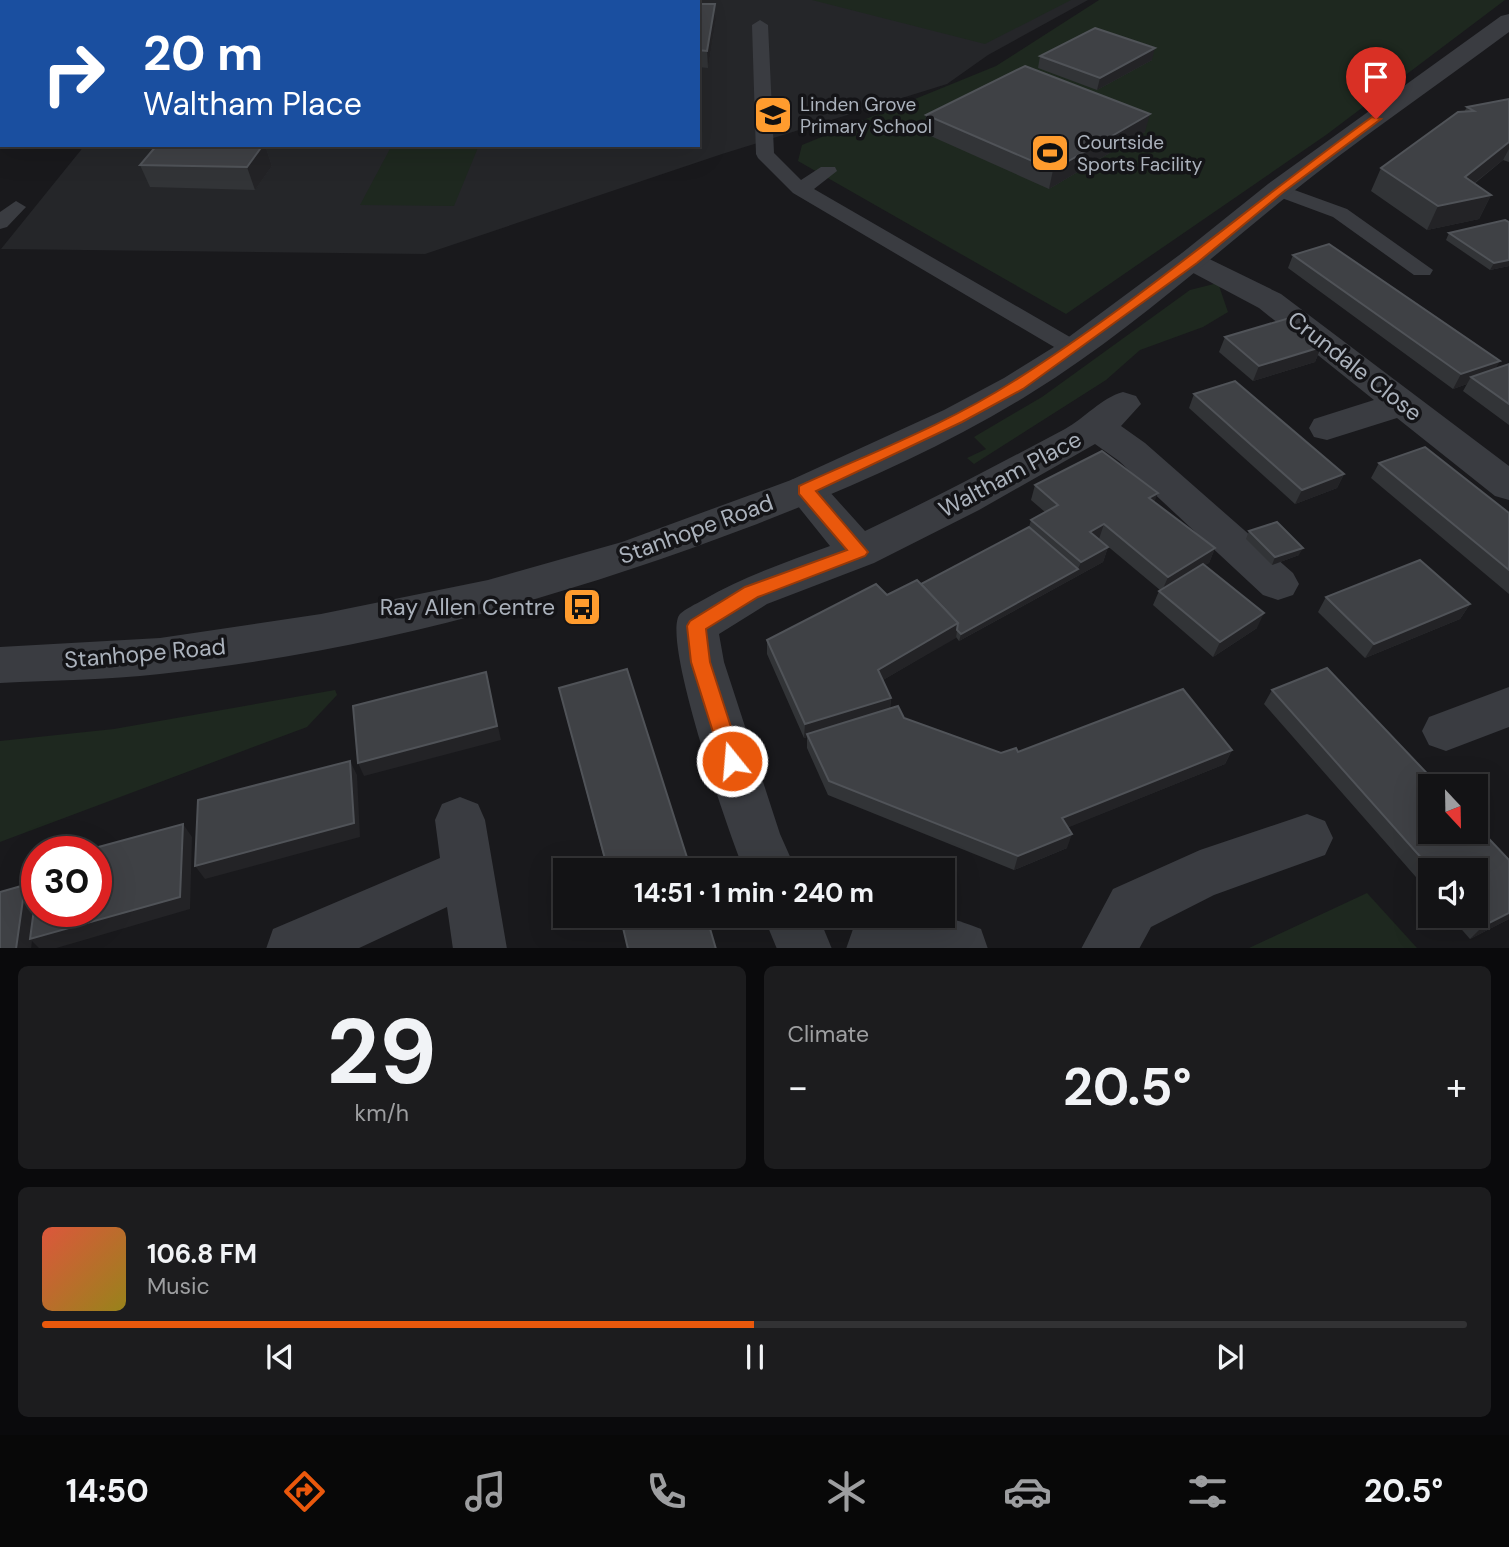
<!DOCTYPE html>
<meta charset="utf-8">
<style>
:root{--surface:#131315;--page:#1c1c1e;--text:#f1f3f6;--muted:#9d9ea0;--line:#323234;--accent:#ea580c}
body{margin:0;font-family:"DM Sans",sans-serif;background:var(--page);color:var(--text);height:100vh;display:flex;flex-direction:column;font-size:26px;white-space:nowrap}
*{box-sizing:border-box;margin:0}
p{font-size:23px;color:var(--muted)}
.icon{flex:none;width:38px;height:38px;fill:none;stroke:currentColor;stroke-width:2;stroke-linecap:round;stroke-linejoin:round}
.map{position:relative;height:948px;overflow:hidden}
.panel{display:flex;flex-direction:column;gap:18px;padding:18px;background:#0a0a0c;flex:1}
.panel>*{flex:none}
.banner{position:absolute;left:0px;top:0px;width:700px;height:147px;box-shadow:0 7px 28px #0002,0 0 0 2px var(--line);background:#1a4fa0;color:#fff;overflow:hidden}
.needle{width:46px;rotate:158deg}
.tools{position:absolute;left:1418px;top:774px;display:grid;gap:14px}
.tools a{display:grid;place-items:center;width:70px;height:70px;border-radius:0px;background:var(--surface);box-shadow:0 7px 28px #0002,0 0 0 2px var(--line);font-size:35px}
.speed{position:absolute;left:21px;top:836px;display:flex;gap:14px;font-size:35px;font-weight:700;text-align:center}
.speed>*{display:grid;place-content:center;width:91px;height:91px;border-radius:50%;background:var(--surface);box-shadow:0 7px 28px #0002,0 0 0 2px var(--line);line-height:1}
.speed .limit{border:10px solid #d22;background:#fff;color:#111}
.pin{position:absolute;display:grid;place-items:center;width:60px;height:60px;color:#fff;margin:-72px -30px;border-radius:50% 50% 50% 0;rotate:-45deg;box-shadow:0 0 7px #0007}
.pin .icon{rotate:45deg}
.me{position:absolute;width:77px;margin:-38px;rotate:343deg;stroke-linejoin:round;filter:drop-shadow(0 0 5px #0008)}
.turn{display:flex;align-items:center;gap:24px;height:147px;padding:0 28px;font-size:32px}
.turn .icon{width:91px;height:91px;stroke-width:2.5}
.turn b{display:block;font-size:49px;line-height:60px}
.big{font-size:52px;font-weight:700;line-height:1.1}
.panel .tile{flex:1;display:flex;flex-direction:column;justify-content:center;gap:10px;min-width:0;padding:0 24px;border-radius:10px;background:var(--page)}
.panel .dial{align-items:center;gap:0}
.dial b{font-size:91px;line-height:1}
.song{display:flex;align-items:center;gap:21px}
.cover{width:84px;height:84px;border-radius:10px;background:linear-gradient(135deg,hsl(10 70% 55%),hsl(50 70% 35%))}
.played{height:7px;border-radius:4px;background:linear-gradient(90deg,var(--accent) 50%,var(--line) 50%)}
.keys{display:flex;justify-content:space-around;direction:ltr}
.heat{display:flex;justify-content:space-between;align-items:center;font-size:38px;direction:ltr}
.panel .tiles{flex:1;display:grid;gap:18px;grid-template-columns:1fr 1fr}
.tile:last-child{grid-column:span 2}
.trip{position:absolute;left:553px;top:858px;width:402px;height:70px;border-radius:0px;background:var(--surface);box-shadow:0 7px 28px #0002,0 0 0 2px var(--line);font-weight:700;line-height:70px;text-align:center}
.tabs{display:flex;height:112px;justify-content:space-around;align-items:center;background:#080808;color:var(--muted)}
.tabs .icon{width:49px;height:49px}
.tabs .active{color:var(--accent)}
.tabs b{font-size:32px;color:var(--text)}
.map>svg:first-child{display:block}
.built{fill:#252629}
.green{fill:#1e281f}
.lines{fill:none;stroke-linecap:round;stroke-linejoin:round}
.service{fill:#3a3c41;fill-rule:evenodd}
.minor{fill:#3a3c41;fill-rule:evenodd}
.tertiary{fill:#3a3c41;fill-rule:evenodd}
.wall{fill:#323437}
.shaded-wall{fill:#232326}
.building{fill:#3f4145;stroke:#505358;stroke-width:2}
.route{fill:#ea580c;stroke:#983908;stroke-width:2}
.labels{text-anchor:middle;stroke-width:7;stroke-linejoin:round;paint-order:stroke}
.far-poi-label{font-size:19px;fill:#abb2bc;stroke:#141417;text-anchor:start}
.street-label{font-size:23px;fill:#abb2bc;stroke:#141417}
.poi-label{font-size:23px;fill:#abb2bc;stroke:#141417;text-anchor:end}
</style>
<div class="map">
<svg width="1509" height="949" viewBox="0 0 1509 949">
<rect width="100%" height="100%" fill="#19191c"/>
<!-- built -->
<path class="built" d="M212,0H1088L988,55L947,84L722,154L425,254L1,249L85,145H698V2Z"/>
<!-- green -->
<g class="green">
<path d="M812,0H1071L985,44Z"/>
<path d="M1099,0H1505L1326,135L1066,314L798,161L802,145L996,66Z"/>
<path d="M392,145H479L454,206L360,205Z"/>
<path d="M1218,283L1228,312L1203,327L1140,350L1106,380L974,464L967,458L986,449L974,437L1042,397L1190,290Z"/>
<path d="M335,690L337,695L307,727L0,842V741L114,729Z"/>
<path d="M1367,893L1417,948H1249Z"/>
</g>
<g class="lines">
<!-- service -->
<g class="service">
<path d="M760,20L768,25L774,153L801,180L821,167H835L837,171L814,189L1082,344L1086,349L1082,354H1066L793,193L758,158L756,154L752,25Z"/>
<path d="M1278,184L1347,209L1433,270L1430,275H1414L1333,217L1271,194L1268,190Z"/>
<path d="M16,201L26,207L7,227L0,229V212Z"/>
</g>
<!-- minor -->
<g class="minor">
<path d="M54,0H76L52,2Z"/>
<path d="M0,49H2L0,65Z"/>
<path d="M1193,251L1281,294L1509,466V500L1495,496L1397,418L1327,440L1314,437L1309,428L1314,419L1374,400L1259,308L1182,267L1178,260L1182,253Z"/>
<path d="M1123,392L1136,396L1141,404L1121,426L1145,443L1293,573L1299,584L1293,595L1278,600L1263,595L1119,461L1095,444L979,510L874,563L767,604L719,634L724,662L780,834L796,870H744C730,836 660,637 680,614C685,609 696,604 703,600C743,577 786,562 830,546L785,490L791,480L805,476L819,480L865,531C933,499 999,464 1065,429C1085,418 1101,398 1123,392Z"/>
<path d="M1509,687V727L1446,751L1429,745L1422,731L1429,717Z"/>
<path d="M460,797L478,804L485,820L507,949H453L447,907L357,949H266L273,929L440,858L435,820L442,804Z"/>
<path d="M1307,814L1325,821L1333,838L1325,855L1214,895L1151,927L1139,949H1081L1113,889L1200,850Z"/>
<path d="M763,915H818L832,949H777Z"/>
<path d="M900,915C934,915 949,916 981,929L988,949H846L853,929Z"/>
</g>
<!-- tertiary -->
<path class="tertiary" d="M1509,14V32C1435,87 1357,140 1285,198C1202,265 1122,337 1031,393C943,448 845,490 749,527C560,599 362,653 160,674C107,680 53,680 0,683V647L160,638L321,614L488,580L622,542L791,480L944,410L1004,378L1062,342L1182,253L1268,184L1501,16Z"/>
</g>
<!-- wall -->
<g class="wall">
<path d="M517,0H651V2H516Z"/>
<path d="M698,4H715L716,20L708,68L698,67Z"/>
<path d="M1040,56L1152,60L1097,90L1038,68Z"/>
<path d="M1509,99V162L1503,160L1474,184L1491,195L1479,219L1427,230L1371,191L1381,168L1464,112L1467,107Z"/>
<path d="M926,115L1145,132L1049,189L924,133Z"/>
<path d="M265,145L272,166L255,190L150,187L140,165Z"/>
<path d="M1449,233L1509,266L1490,270L1446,240Z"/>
<path d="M1293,255L1496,368L1509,364V425L1463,391L1467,384L1453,389L1288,268Z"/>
<path d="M1225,337L1321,347L1315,362L1253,381L1219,352Z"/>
<path d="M1194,394L1344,474L1337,488L1295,504L1189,408Z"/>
<path d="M1379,463L1509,513V594L1371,478Z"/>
<path d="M1035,485L1215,548L1209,563L1204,565L1257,628L1213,657L1153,605L1159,591L1160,590L1099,539L1108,547L1103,562L959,641L956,637L883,680L891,698L890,709L904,718L1001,753L1018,752L1232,750L1225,764L1068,827L1067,848L1014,870L828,795L807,748V737L804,738L767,654V640L887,595L921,584L1029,527L1031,520L1045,512L1031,500Z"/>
<path d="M1249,531L1299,555L1272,565L1246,539Z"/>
<path d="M1326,597L1470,604L1460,619L1365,658L1318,612Z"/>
<path d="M559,688L691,870H607Z"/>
<path d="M1272,690L1509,860V919L1470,939L1449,915H1475V870H1430V893L1264,704Z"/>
</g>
<!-- shaded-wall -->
<g class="shaded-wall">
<path d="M715,4L716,20L708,68L707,51Z"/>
<path d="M1155,48L1152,60L1097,90L1100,78Z"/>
<path d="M1150,114L1145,132L1049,189L1053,170Z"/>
<path d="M2,118V137L0,139V120Z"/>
<path d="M1509,142V149L1503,160L1453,200L1465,177Z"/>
<path d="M263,145H265L272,166L255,190L247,167Z"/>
<path d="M1491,195L1479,219L1427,230L1438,206Z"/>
<path d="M1509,260V266L1490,270L1494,263Z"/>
<path d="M1321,347L1315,362L1253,381L1259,366Z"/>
<path d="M1500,361L1492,375L1471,377L1467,384L1453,389L1461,374Z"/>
<path d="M1344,474L1337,488L1295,504L1302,490Z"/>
<path d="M1158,493L1152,508L1149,498Z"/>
<path d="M1104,524L1099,539L1086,547L1090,532Z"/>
<path d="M1108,547L1103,562L959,641L961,634L1078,569L1081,562Z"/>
<path d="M1215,548L1209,563L1162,591L1168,577Z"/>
<path d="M1303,548L1299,555L1272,565L1275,557Z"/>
<path d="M1470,604L1460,619L1365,658L1374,644Z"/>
<path d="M1264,613L1257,628L1213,657L1220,642Z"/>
<path d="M958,623L956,638L876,684L878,670Z"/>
<path d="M486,672L501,740L364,776L358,763Z"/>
<path d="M891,698L889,713L807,734V737L804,738L805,724Z"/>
<path d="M1232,750L1225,764L1057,832L1062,818Z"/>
<path d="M350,761L357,775L360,837L205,879L195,866Z"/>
<path d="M183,824L192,837L190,909L53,949H40L32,941L31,949H16L25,885L37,896Z"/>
<path d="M1072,834L1067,848L1014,870L1018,856Z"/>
<path d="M1509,913V919L1470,939L1483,926Z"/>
</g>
<!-- building -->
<g class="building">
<path d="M90,0H128L126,2H88Z"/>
<path d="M424,0H475L474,2H423Z"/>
<path d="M517,0H622L621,2H516Z"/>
<path d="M214,1L273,2H213Z"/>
<path d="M698,4H715L707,51L698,50Z"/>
<path d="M1095,28L1155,48L1100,78L1040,56Z"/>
<path d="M1025,66L1150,114L1053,170L926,115Z"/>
<path d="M1509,99V142L1465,177L1491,195L1438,206L1381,168L1458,112L1474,111L1467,107Z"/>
<path d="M0,105H2V118L0,120Z"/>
<path d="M157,145H263L247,167L140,165Z"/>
<path d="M1505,220L1509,222V260L1494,263L1449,233Z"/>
<path d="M1329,244L1500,361L1461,374L1293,255Z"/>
<path d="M1286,319L1321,347L1259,366L1225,337Z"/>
<path d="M1509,364V404L1471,377Z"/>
<path d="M1235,381L1344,474L1302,490L1194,394Z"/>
<path d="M1425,447L1509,513V570L1379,463Z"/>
<path d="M1102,451L1158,493L1149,498L1215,548L1168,577L1104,524L1090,532L1108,547L1081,562L1031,520L1058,505L1035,485Z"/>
<path d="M1277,522L1303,548L1275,557L1249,531Z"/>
<path d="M1029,527L1078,569L961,634L957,630L958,623L921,584Z"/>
<path d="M1420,560L1470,604L1374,644L1326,597Z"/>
<path d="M1203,564L1264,613L1220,642L1159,591Z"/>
<path d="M917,580L958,623L878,670L891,698L805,724L767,640L876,584L887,595Z"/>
<path d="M1327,668L1439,786H1430V831H1475V824L1509,860V913L1483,926L1473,915H1475V870H1432L1272,690Z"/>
<path d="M627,669L691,870H608L559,688Z"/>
<path d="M486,672L497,726L358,763L353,706Z"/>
<path d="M1183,689L1232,750L1062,818L1072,834L1018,856L829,781L807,734L898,706L904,718L1001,753L1016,748L1018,752Z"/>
<path d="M350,761L354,823L195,866L198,800Z"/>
<path d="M183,824L180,897L30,939L37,887V912H96V852H80Z"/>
<path d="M25,885L16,949H0V892Z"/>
<path d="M620,915H706L716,949H628Z"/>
</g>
<!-- route -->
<path class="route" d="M1372,117L1381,119L1282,193L1197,263L1023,389L962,422L816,491L868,552L865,556L758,597L706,629L710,662L742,761L739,767L732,769L724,767L691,662L687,626L690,621L745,587L847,550L799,494V486C871,453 947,424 1014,381C1139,302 1251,204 1372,117Z"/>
<!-- icons -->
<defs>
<symbol id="school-square" viewBox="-11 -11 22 22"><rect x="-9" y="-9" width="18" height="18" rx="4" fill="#ff9c2e" stroke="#141417"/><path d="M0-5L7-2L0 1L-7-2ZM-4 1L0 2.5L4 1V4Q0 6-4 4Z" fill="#111"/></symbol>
<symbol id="stadium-square" viewBox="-11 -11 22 22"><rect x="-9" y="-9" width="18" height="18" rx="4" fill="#ff9c2e" stroke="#141417"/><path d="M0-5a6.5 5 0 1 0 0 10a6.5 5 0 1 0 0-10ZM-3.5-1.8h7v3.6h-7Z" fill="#111"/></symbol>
<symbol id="bus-square" viewBox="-11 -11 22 22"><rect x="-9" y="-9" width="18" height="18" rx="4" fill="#ff9c2e" stroke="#141417"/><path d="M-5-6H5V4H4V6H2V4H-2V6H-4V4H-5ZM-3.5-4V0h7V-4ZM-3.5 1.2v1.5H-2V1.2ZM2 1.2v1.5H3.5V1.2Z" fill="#111"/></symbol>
</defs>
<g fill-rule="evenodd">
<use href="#school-square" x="751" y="93" width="44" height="44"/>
<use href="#stadium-square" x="1028" y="131" width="44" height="44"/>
<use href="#bus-square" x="560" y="585" width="44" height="44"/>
</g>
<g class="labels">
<!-- far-poi labels -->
<g class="far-poi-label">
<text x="800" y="111">Linden Grove<tspan x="800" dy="22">Primary School</tspan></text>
<text x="1077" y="149">Courtside<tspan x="1077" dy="22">Sports Facility</tspan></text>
</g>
<!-- street labels -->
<g class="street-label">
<text transform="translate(1355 366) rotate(38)" y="8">Crundale Close</text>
<text transform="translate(1010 474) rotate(-28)" y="8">Waltham Place</text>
<text transform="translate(696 529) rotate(-20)" y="8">Stanhope Road</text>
<text transform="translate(145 653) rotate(-5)" y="8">Stanhope Road</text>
</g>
<!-- poi labels -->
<g class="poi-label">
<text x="555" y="615">Ray Allen Centre</text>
</g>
</g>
</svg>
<div class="tools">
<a><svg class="needle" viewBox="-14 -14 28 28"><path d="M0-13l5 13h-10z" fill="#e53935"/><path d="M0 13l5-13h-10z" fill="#9d9ea0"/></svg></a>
<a><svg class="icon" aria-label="sound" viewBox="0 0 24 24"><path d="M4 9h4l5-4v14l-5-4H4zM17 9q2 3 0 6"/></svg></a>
</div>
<div class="speed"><div class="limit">30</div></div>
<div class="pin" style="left:1376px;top:119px;background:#d93025"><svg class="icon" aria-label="arrive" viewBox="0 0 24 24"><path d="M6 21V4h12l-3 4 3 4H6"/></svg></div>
<svg class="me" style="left:732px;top:761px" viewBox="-20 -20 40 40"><circle r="17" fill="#ea580c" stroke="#fff" stroke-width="3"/><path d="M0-11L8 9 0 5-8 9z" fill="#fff"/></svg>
<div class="trip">14:51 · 1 min · 240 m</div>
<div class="banner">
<div class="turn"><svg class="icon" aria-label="right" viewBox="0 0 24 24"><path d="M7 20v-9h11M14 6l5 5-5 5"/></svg><div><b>20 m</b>Waltham Place</div></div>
</div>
</div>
<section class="panel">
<div class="tiles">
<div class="tile dial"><b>29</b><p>km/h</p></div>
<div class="tile"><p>Climate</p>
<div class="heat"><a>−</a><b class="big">20.5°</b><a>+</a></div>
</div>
<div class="tile">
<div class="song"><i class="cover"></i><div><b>106.8 FM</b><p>Music</p></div></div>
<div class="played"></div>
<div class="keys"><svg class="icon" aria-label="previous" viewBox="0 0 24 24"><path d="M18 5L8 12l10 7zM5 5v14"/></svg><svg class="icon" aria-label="pause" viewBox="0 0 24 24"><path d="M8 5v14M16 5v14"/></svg><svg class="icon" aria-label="next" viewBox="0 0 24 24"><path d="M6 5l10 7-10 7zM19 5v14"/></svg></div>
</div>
</div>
</section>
<nav class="tabs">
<b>14:50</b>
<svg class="icon active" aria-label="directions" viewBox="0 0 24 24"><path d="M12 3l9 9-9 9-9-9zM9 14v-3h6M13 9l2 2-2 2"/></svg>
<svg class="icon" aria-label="music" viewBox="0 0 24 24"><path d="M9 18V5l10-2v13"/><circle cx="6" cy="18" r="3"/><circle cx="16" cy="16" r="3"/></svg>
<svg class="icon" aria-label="phone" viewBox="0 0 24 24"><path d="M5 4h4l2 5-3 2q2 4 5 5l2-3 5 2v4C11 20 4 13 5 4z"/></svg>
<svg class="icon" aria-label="climate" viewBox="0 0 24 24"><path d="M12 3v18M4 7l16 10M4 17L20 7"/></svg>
<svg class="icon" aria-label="car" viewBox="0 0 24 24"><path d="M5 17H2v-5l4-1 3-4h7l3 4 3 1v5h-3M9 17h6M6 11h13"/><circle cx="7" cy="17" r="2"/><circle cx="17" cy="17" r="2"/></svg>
<svg class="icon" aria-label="filters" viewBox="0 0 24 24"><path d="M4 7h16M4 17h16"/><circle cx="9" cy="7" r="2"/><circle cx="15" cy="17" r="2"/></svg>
<b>20.5°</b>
</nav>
